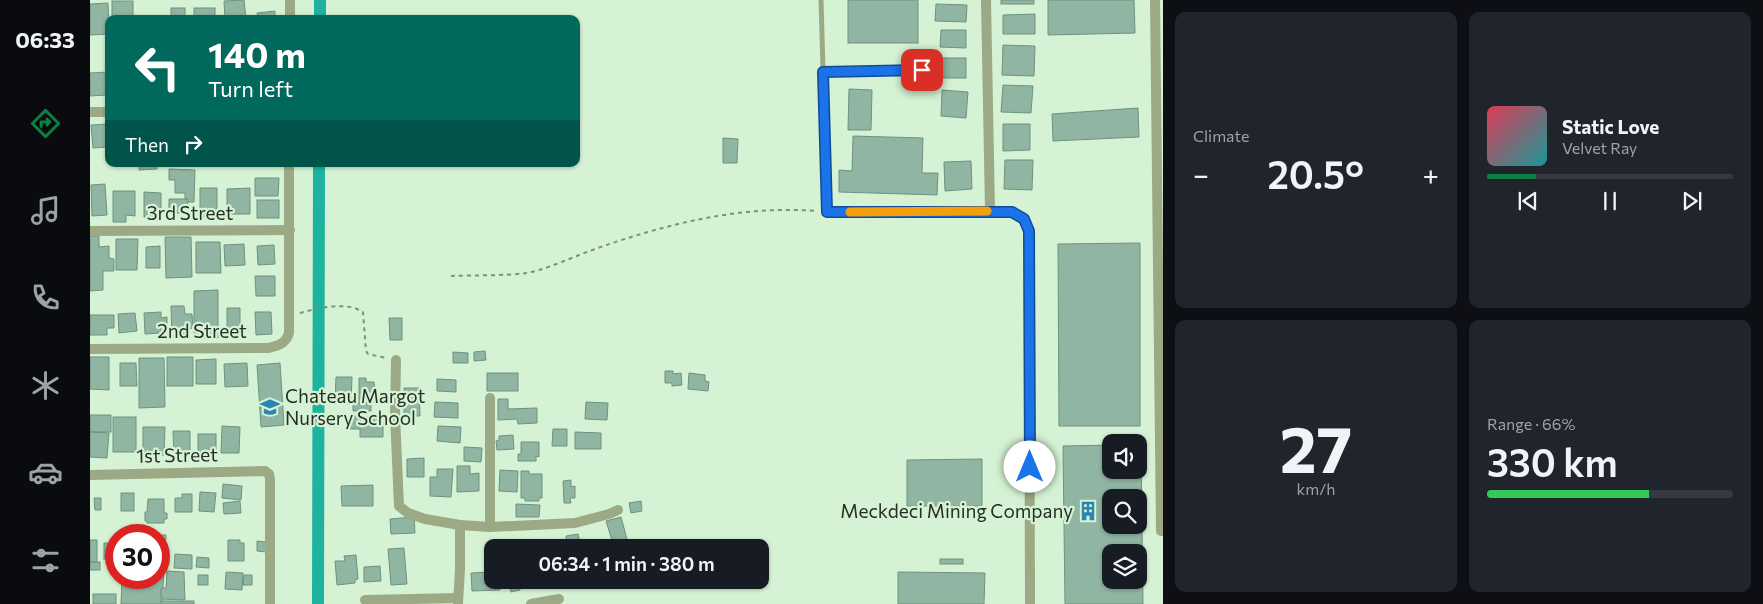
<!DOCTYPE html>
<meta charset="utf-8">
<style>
:root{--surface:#171b24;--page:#20242c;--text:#f1f3f6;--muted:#9ea1a6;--line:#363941;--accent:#0b8043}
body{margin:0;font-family:Commissioner,sans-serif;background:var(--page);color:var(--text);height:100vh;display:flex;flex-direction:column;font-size:19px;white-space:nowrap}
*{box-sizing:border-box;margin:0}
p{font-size:16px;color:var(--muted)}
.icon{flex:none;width:28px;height:28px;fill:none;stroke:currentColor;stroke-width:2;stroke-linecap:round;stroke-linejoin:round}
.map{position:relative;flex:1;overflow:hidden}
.panel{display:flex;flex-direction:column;gap:12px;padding:12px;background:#0d0f14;width:600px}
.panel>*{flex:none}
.guide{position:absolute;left:15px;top:15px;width:475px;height:152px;border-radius:10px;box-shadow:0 1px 4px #0004;background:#00695c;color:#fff;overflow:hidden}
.fabs{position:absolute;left:1012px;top:434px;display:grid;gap:10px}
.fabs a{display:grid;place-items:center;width:45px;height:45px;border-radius:10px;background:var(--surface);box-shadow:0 1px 4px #0004;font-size:25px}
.speed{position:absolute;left:15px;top:524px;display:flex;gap:10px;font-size:25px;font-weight:700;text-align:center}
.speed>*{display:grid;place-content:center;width:65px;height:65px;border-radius:50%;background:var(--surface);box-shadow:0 1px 4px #0004;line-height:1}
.speed .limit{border:8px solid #d22;background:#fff;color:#111}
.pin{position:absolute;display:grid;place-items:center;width:42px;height:42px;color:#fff;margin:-21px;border-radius:10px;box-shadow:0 2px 8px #0006}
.me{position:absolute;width:55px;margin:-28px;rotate:0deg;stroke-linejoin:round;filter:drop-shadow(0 0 4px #0008)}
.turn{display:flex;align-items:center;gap:18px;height:105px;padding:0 20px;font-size:22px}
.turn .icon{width:65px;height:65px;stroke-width:2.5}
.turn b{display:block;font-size:35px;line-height:42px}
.then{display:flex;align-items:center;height:48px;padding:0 20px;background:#0003;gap:10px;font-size:19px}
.big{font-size:38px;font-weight:600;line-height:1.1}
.panel .tile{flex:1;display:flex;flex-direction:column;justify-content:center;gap:8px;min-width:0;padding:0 18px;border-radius:10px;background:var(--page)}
.panel .dial{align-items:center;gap:0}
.dial b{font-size:65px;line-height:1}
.song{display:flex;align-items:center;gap:15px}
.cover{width:60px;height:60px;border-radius:8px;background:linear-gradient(135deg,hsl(350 70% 55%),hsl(180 70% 35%))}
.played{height:5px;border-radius:2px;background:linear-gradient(90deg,var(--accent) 20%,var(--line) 20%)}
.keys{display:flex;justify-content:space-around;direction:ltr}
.heat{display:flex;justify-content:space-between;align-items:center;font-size:28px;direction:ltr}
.charge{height:8px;border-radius:4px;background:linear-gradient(90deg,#34c759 66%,var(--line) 0)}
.panel .tiles{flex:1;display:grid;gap:12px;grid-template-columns:repeat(2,1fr)}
.trip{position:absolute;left:394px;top:539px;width:285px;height:50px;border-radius:10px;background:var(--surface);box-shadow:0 1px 4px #0004;font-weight:600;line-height:50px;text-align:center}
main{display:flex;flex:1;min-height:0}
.tabs{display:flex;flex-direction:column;width:90px;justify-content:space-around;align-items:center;background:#090b0e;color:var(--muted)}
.tabs .icon{width:35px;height:35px}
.tabs .selected{color:var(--accent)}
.tabs b{font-size:22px;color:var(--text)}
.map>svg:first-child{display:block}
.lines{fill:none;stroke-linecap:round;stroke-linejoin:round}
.canal{stroke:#1db39e;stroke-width:12}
.building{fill:#90b5a2;stroke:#6d927f;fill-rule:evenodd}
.path{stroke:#7d907b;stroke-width:2;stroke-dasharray:4 4;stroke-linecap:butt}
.lane{stroke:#9baa85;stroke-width:5}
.street{stroke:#9baa85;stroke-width:10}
.route-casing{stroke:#114b97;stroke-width:12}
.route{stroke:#1a73e8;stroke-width:9}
.slow{stroke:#f59e0b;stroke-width:9}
.labels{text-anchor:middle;stroke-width:4.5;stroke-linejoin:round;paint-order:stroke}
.street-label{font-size:19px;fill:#242e23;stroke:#d6f2d4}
.poi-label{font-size:19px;fill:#242e23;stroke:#d6f2d4;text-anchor:start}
</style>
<main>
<nav class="tabs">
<b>06:33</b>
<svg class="icon selected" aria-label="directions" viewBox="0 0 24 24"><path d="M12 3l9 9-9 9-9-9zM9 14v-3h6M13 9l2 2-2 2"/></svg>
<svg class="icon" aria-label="music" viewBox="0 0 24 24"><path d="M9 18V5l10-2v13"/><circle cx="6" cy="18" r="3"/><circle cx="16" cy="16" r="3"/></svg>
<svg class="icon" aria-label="phone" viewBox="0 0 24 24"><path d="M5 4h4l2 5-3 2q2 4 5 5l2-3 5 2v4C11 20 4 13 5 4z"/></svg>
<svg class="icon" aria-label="climate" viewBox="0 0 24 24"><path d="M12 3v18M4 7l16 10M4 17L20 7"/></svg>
<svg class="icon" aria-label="car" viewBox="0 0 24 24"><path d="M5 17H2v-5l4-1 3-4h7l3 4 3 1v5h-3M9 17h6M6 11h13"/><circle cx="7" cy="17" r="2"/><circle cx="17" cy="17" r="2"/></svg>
<svg class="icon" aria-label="filters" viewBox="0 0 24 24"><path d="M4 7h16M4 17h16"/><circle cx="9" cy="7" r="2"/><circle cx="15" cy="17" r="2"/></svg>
</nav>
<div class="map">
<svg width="1073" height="604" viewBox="0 0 1073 604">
<rect width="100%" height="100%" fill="#d6f2d4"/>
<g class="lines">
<!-- canal -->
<g class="canal">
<path d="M230,19V0"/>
<path d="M228,604L229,164"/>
</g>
</g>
<!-- building -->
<g class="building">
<path d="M154,0L156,19H135L134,1Z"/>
<rect x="758" y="0" width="70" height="43"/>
<rect x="911" y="0" width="33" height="4"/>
<path d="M958,0H1044L1045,33L958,35Z"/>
<rect x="22" y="1" width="21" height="18"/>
<path d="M18,3L19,34L0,35V4Z"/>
<path d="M846,4L877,5L876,22L845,21Z"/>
<rect x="81" y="8" width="14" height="10"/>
<rect x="104" y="8" width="21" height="11"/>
<path d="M185,11V19H168L167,13Z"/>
<path d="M945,14V34H913V15Z"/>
<path d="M851,30H876V48L850,47Z"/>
<path d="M913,45L945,46L944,76L912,75Z"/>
<rect x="849" y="58" width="27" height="20"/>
<path d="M19,72L17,95L0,96V73Z"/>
<path d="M913,85L943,86L941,113L911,112Z"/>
<path d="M759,89L782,90L781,130H758Z"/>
<path d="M852,90L878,92L876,118L851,116Z"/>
<path d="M1048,108L1049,137L963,141L962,114Z"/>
<path d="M18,124L19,147L3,148L1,125Z"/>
<path d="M913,124H940V150L913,151Z"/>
<path d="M763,136L833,138L832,173H848L847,195L749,192V170L762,171Z"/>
<path d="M633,138L648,139L647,163H633Z"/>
<path d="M915,160H943L942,190L914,189Z"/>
<path d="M881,161L882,189L855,191L854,162Z"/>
<path d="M49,164H67V169L49,170Z"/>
<path d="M79,169L105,170L104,202H95V193H85V180H79Z"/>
<path d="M165,178H189L188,196H165Z"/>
<path d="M15,184L17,215L2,216L1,185Z"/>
<path d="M110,188H127V217L110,216Z"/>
<path d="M160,188V214H137V189Z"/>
<path d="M23,191H45V216L36,215V222H23Z"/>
<path d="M54,192L71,193V217H54Z"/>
<path d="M79,199H98L97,213H79Z"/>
<rect x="167" y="200" width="22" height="18"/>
<path d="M0,236H9V247L19,246V258L24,259V271H13V290L0,291Z"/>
<path d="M75,237H101L102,277L76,278Z"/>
<path d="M26,239H48L47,270H26Z"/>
<path d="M106,242H130L131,273H106Z"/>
<path d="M1050,243V426H969L968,244Z"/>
<path d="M154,244L155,265L135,266L134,245Z"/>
<path d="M184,245L185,264L168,265L167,246Z"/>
<path d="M70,246V268H56V247Z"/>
<path d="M165,276H185V296H166Z"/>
<path d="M128,290V338H104V291Z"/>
<path d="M81,306H94L95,314H102L103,328L97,329V336L82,337Z"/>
<path d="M137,308H150V338L137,337Z"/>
<path d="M71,312V318L77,317V326H71V333L55,334L54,313Z"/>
<path d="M165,312H181L182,334L166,335Z"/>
<path d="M45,313L47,331L29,333L28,314Z"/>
<path d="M0,315H24V328H17V335H0Z"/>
<path d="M299,318H312V340H300Z"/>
<path d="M395,351L396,360L384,361V352Z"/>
<path d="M363,352L378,353V363H363Z"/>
<path d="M0,357H19V390L0,389Z"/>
<rect x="77" y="357" width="26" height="29"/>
<path d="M49,358H74L75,407L49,408Z"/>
<path d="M126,359V384H106V360Z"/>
<path d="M30,363H46L47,386H30Z"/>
<path d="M157,363L158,386L135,387L134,364Z"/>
<path d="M190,363L194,425L171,427L167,365Z"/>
<path d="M575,371H583V374L591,373L592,385L582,386V383H575Z"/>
<rect x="397" y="373" width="31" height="18"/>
<path d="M599,373L615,375V381L619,382L618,391L598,389Z"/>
<path d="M246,377H262L261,404L245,403Z"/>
<path d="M269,378H276V382H284L286,402L269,403Z"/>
<path d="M347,379L366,380V392L347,391Z"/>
<path d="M314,388H329L330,416H314Z"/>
<path d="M408,399H418V409L447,408V423L428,424L427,419L408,420Z"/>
<path d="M345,402L368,403V418L344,417Z"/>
<path d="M496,402L518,403L517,420L495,419Z"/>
<path d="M263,403L281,404V411H263Z"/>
<rect x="0" y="415" width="21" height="17"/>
<path d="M259,416H293V437H270V429H260Z"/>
<rect x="23" y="417" width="23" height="35"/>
<path d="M132,426L150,427L149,453H131Z"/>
<path d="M348,426L371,427L370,443L347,441Z"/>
<path d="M53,427H75L74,455H53Z"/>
<path d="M463,429H477V446H462Z"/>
<path d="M83,431H100V455H84Z"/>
<path d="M0,432L19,433L17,458L0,457Z"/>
<path d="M485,432L511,433V449H485Z"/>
<rect x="108" y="434" width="18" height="19"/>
<path d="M423,435L424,449L407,450L406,441L409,440V436Z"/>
<path d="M431,442H449V457L446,456V461H428V454H431Z"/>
<path d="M1049,444H1051L1053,604H975L973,446L1021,445V470H1049ZM1021,498H1049V525H1021ZM1021,552H1049V580H1021Z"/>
<path d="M374,447L392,448L391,462L374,461Z"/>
<path d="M334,458V477H317V459Z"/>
<path d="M892,459V506H817V460Z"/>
<path d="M367,466H380V474L389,473V491L367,492Z"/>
<path d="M347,469H363L361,497L340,496V477H347Z"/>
<path d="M410,470L428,471L427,492L409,491Z"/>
<path d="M431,471H439V474H452V498H449V501H435V498H431Z"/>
<path d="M481,480V487L485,486V498H480L481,503H474L473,481Z"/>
<path d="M133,484L152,486L151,500L132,498Z"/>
<path d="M283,485V506H252L251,486Z"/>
<path d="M110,492L126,493L124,512L109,511Z"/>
<rect x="31" y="493" width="13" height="18"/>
<path d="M92,494H102V512H85V498H92Z"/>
<path d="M4,498H11V510H5Z"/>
<path d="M58,499H74V513H77V519H74V523H57V521H55V512H57Z"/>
<path d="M150,501L151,513L134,514L133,503Z"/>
<path d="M551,501L552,511L541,513L539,503Z"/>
<path d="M426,504L450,505L449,517H426Z"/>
<path d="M324,517L325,533L301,534L300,519Z"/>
<path d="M531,517L538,543L524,547L516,521Z"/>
<path d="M488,534L490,542L477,544L476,536Z"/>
<path d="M69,535H76L72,604H31L32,578H69Z"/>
<rect x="0" y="540" width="7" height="22"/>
<path d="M138,540H150V543H154V561H138Z"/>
<path d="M167,541L177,542L176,552L167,551Z"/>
<path d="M502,542L503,548H479V545Z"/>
<rect x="14" y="543" width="12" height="16"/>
<path d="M314,548L317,584L301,585L298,549Z"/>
<path d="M85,554L102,555V569L84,568Z"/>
<path d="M266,555L268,579L265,580V583L247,585L245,561H255L254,556Z"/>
<path d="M107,557L119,558V568L106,567Z"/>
<rect x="850" y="559" width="23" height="5"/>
<rect x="0" y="562" width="10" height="8"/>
<path d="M290,566L291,581L274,582V567Z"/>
<path d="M77,571L94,572L95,600L71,599V588H76Z"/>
<path d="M136,572L153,573L152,590L135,589Z"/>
<path d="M402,572V580H410V590L382,591L381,573Z"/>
<path d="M808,572L895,573L894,604H808Z"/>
<rect x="108" y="575" width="10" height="10"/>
<path d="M154,575H162V585H153Z"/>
<path d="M418,580H432L433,583H429L430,590L421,592Z"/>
<rect x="3" y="594" width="23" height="10"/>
<rect x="71" y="601" width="33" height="3"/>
</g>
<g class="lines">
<!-- path -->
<g class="path">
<path d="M361,276C384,275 415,276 437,273C461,268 482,257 505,249C576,224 651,205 727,211"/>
<path d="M210,313C229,308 256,301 273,312L276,351L278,354L296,358"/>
</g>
<!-- lane -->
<g class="lane">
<path d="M731,0L737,212"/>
<path d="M733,72L832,71"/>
</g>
<!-- street -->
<g class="street">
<path d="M896,0L900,211"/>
<path d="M1065,0L1071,531H1073"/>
<path d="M200,19V0"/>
<path d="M0,112H19"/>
<path d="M737,212H922L934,219L939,231L940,604"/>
<path d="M0,231L200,230"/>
<path d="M0,349L178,348C187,346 196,344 199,333V164"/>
<path d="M306,360L305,415L309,506L318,513L335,519L370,525L400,527L485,523L519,514L528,510"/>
<path d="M400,398V527"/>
<path d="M0,475L175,471L179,474L180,479V604"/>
<path d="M275,600L368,598"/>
<path d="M368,604L370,569V525"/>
<path d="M441,604L469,599"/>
</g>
</g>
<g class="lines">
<defs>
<path id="route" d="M832,70L733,72L737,212H922L934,219L939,231L940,467"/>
</defs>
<!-- route casing -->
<use href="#route" class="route-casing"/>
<!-- route -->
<use href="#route" class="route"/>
<!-- slow -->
<path class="slow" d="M760,212L897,211"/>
</g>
<!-- icons -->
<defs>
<symbol id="school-bare" viewBox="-9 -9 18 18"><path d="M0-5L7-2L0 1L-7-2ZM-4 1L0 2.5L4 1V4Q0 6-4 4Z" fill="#2986b2" stroke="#d6f2d4" stroke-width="2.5" paint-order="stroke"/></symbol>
<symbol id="building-bare" viewBox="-9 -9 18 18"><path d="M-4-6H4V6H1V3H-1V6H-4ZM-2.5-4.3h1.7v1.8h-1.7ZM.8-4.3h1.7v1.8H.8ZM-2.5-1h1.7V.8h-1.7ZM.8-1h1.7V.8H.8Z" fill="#2986b2" stroke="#d6f2d4" stroke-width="2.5" paint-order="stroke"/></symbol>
</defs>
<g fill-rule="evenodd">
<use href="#school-bare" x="166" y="393" width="28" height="28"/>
<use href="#building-bare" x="984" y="497" width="28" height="28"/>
</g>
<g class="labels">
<!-- street labels -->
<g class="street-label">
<text x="100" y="220">3rd Street</text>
<text x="112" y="338">2nd Street</text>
<text transform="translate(87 455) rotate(-1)" y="7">1st Street</text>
</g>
<!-- poi labels -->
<g class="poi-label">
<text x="195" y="403">Chateau Margot<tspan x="195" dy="22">Nursery School</tspan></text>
<text x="983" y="518" text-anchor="end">Meckdeci Mining Company</text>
</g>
</g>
</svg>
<div class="fabs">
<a><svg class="icon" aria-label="sound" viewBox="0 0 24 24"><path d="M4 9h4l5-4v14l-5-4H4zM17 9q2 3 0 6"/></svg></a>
<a><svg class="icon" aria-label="search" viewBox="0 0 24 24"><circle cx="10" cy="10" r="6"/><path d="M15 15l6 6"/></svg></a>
<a><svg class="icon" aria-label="layers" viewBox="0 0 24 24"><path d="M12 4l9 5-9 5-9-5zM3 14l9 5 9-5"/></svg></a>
</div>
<div class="speed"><div class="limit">30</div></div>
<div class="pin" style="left:832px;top:70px;background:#d93025"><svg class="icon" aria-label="arrive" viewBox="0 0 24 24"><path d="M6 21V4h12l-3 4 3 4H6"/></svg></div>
<svg class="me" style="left:940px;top:467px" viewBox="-20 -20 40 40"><circle r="19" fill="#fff"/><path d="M0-13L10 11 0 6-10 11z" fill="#1a73e8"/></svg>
<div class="trip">06:34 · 1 min · 380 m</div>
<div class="guide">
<div class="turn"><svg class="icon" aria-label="left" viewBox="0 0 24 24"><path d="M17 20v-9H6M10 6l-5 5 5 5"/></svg><div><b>140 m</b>Turn left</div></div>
<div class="then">Then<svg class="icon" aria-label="right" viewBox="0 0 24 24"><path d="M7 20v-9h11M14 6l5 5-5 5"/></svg></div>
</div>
</div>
<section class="panel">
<div class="tiles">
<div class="tile"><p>Climate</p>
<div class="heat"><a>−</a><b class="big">20.5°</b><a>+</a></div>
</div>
<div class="tile">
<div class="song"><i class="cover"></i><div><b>Static Love</b><p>Velvet Ray</p></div></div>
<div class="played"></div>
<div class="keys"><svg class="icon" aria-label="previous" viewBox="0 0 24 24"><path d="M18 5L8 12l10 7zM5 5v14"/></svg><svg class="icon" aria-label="pause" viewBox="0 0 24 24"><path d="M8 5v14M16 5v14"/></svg><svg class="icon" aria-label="next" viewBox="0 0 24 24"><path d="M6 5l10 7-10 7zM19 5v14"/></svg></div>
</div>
<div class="tile dial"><b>27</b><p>km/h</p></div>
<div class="tile"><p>Range · 66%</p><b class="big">330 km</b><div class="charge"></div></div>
</div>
</section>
</main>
